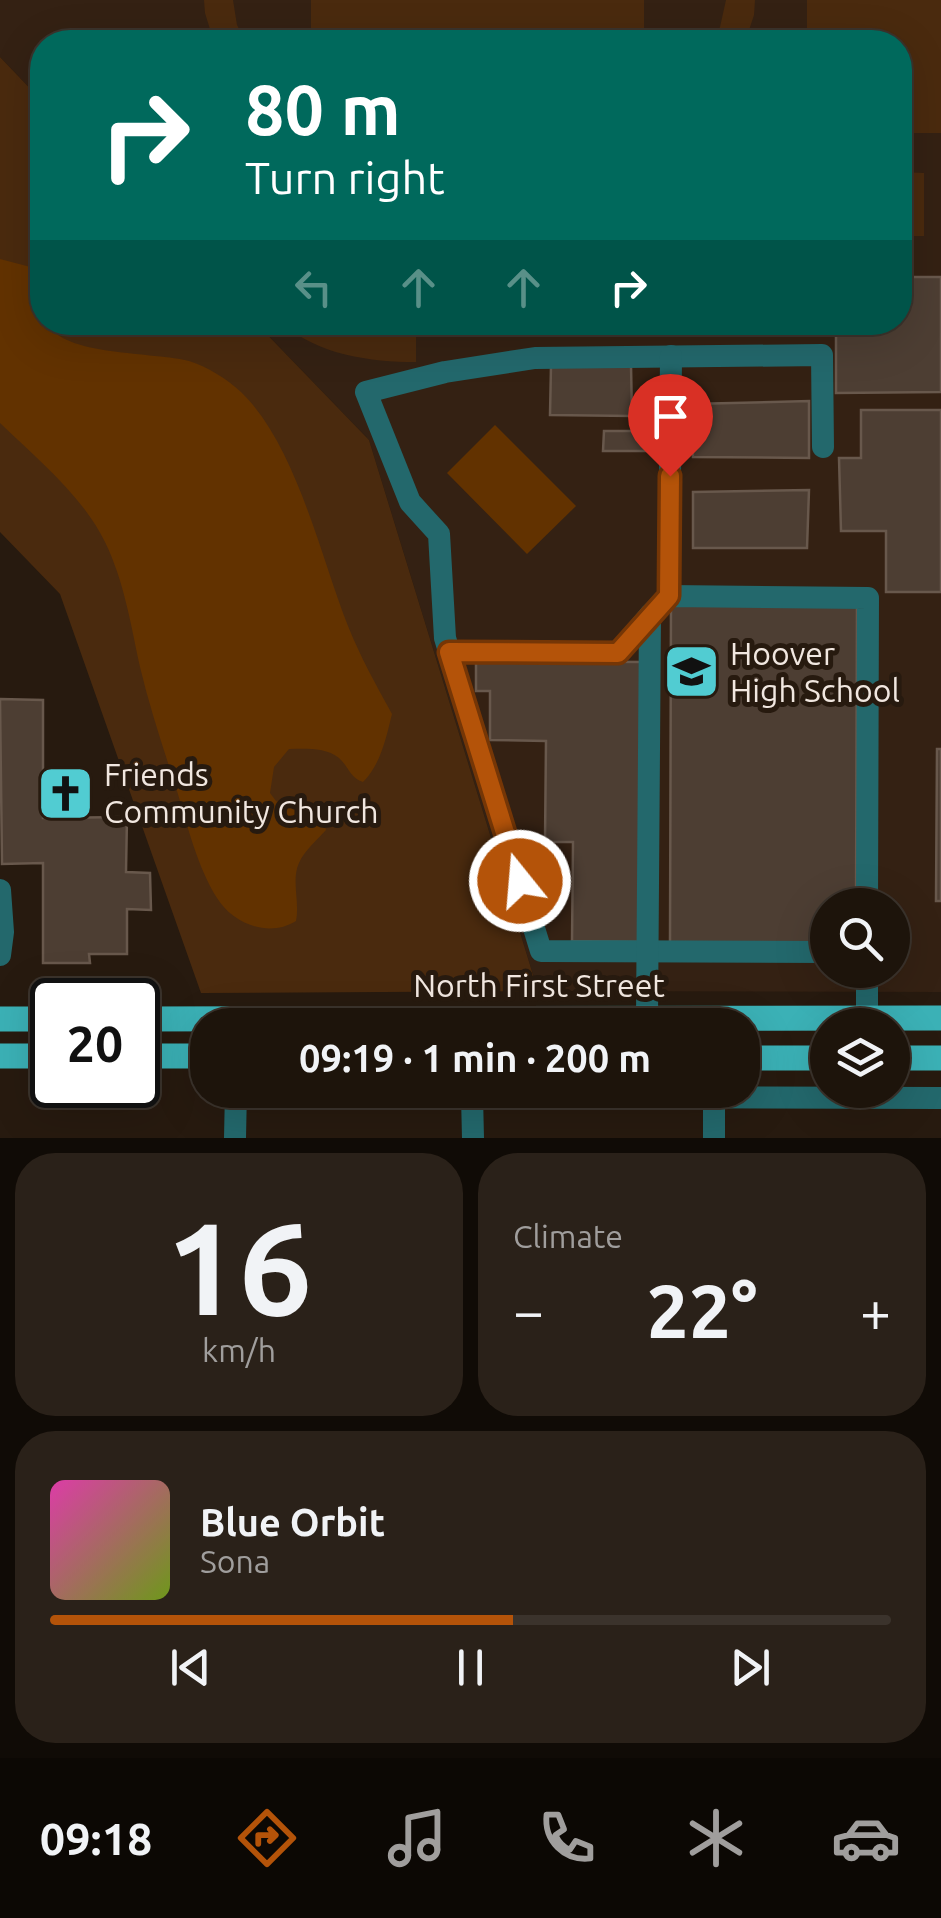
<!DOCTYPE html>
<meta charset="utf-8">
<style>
:root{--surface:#1d140b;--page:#2a2119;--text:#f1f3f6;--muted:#a09e9d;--line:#3b332c;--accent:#b45309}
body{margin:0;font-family:Ubuntu,sans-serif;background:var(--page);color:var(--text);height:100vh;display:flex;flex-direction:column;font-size:38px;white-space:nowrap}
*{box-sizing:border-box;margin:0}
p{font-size:32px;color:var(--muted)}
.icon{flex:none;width:55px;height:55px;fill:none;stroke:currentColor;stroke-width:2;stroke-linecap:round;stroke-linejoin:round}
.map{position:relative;height:1138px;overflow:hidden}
.panel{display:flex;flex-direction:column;gap:15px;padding:15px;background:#100b06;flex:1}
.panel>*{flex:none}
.banner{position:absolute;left:30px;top:30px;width:882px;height:305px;border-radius:40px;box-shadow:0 10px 40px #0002,0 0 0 2px var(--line);background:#00695c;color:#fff;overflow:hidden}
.tools{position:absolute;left:810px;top:888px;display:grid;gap:20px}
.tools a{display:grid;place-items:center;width:100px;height:100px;border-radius:50%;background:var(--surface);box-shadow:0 10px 40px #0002,0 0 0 2px var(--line);font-size:50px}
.speed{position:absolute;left:30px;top:978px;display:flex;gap:20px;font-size:50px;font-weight:700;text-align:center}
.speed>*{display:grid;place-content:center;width:130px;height:130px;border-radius:50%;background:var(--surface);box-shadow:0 10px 40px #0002,0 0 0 2px var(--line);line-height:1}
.speed .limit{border:5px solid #111;border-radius:15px;background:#fff;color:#111}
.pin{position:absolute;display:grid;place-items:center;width:85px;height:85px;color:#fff;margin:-102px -42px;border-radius:50% 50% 50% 0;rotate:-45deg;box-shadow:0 0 10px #0007}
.pin .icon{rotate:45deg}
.me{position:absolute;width:110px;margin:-55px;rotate:343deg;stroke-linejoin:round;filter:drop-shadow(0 0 8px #0008)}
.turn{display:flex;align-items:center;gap:35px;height:210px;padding:0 50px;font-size:45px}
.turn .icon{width:130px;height:130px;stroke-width:2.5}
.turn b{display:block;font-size:70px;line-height:85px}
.lanes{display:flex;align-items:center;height:95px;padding:0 50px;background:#0003;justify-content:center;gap:50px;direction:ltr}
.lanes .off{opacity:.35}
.big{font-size:75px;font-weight:700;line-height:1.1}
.panel .tile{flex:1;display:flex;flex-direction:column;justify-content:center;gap:15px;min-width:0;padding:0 35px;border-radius:40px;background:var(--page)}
.panel .dial{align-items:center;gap:0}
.dial b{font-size:130px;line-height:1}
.song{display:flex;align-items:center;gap:30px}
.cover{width:120px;height:120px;border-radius:15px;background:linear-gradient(135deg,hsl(320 70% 55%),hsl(80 70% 35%))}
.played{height:10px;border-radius:5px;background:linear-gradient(90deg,var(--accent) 55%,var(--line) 55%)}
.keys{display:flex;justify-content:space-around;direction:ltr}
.heat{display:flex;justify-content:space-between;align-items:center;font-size:55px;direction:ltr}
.panel .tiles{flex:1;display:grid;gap:15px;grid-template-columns:1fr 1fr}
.tile:last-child{grid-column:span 2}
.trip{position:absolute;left:190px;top:1008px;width:570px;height:100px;border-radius:40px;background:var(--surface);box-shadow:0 10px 40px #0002,0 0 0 2px var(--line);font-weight:700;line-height:100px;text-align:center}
.tabs{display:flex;height:160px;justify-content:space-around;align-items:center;background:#0c0804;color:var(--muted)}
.tabs .icon{width:70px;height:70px}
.tabs .current{color:var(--accent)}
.tabs b{font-size:45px;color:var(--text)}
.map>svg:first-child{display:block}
.built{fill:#342113;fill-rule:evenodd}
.green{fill:#4a2a0e}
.water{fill:#623200}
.building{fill:#4d3e33;stroke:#68584c;stroke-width:2.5}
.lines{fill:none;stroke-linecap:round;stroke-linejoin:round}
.minor{stroke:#23686c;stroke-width:22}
.major{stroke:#3bb1b6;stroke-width:25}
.route-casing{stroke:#753606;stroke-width:25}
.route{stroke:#b45309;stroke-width:18}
.labels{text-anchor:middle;stroke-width:10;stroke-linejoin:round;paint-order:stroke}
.poi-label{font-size:32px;fill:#f1e7e0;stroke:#271a0f;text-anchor:start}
.street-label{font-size:32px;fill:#f1e7e0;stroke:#271a0f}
</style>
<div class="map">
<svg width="941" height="1138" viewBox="0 0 941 1138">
<rect width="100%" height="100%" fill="#271a0f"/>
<!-- built -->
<path class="built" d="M0,0H941V992L538,991L369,440L256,323L900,322V42H42V101L0,57ZM828,905H892V970H828Z"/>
<!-- green -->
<g class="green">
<path d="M204,0H233L237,25L246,42H214L205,13Z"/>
<rect x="311" y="0" width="333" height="42"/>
<path d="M726,0H755L754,15L745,42H712L720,27Z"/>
<path d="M807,0H941V133H900V42H807Z"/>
<path d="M0,57L42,101V322L256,323L369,440L538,991L201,993L60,594L0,532Z"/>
<path d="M900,172L924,173V236H900Z"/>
<path d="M282,323H416V362C370,362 318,355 282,323Z"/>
</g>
<!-- water -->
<g class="water">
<path d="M0,259L42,270V322L49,323C59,356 157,352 189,361C208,367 227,379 241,392C296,445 320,555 348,626C360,656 376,685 392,714C386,738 381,764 363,782C350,778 349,767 339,758C325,747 305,749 289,749L274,767L270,793L276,801L324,823L326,830C317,840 304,851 299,863C291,880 300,902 296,921C269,938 233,924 217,898C197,866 188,827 177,791C164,750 150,709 140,667C131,625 124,581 105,542C82,495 37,459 0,423Z"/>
<path d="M495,425L576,506L527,554L447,473Z"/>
</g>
<!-- building -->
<g class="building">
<path d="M900,277H941V392L836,393V322H900Z"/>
<path d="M631,365L632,416L550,415L551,366Z"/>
<path d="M809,401V458L693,457L691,404Z"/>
<path d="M861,410H941V592H886V531H841L839,458H861Z"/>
<path d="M604,431H649V451H603Z"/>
<path d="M809,490L807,548H693V492Z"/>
<path d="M671,604L857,605L856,905H828V943L670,942Z"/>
<path d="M476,661L644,662L641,942L572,941L573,842H545L546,741L490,740V691H476Z"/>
<path d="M0,699L43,700V818L127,817L126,872L150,873L151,910L127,909V954H89L90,963H43V863L2,864Z"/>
<path d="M937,749H941V901H936Z"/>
</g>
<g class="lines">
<!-- minor -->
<g class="minor">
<path d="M823,447L822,355L535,358L445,372L366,392L410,502L439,534L445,638L541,951L828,952"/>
<path d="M669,596L671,356"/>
<path d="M449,652L618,653L650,615"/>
<path d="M0,890L3,932L0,955"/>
<path d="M867,970V1018"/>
<path d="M647,1019L650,615L669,596L868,598L867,905"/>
<path d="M235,1096L941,1098"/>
<path d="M472,1096L473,1138"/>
<path d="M714,1097V1138"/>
<path d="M235,1138L236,1090"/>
</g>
<!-- major -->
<g class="major">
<path d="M0,1019H52"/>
<path d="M138,1019L941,1018"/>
<path d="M0,1056H52"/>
<path d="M138,1056H208"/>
<path d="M742,1058H828"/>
<path d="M892,1058H941"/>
</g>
</g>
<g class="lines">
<defs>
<path id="route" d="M520,881L449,652L618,653L669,596L670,476"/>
</defs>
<!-- route casing -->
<use href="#route" class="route-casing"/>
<!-- route -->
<use href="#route" class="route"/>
</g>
<!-- icons -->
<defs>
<symbol id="school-square" viewBox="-11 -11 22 22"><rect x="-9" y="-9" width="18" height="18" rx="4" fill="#51ccd2" stroke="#271a0f"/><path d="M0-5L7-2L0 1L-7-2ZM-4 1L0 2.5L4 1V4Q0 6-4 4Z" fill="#111"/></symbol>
<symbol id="church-square" viewBox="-11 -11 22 22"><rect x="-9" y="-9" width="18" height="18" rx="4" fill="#51ccd2" stroke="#271a0f"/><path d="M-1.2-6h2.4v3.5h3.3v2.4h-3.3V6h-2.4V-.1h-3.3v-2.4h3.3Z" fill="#111"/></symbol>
</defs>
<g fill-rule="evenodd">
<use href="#school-square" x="660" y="640" width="63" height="63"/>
<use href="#church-square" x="34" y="762" width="63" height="63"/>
</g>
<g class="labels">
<!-- poi labels -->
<g class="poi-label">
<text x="730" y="665">Hoover<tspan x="730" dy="37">High School</tspan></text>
<text x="104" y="786">Friends<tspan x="104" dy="37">Community Church</tspan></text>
</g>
<!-- street labels -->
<g class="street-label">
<text x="539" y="997">North First Street</text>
</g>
</g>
</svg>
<div class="tools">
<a><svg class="icon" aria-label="search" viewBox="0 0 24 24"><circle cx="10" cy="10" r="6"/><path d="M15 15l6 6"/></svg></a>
<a><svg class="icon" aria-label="layers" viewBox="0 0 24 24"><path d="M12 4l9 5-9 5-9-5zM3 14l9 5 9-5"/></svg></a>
</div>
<div class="speed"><div class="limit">20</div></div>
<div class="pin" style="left:670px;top:476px;background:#d93025"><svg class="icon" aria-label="arrive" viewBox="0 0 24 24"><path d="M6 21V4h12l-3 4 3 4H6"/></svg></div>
<svg class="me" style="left:520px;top:881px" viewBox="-20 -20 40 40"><circle r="17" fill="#b45309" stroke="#fff" stroke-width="3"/><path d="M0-11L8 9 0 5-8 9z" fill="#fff"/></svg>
<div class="trip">09:19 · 1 min · 200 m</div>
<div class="banner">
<div class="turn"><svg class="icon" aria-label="right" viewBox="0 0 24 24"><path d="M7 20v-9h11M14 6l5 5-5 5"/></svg><div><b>80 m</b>Turn right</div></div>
<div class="lanes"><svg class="icon off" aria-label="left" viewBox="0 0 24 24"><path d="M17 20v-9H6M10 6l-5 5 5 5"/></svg><svg class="icon off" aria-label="ahead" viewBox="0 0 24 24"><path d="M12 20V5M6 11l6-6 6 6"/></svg><svg class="icon off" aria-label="ahead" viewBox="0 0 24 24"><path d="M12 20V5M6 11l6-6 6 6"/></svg><svg class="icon" aria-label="right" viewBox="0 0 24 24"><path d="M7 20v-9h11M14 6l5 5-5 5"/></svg></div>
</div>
</div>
<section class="panel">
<div class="tiles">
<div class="tile dial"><b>16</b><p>km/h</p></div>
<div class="tile"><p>Climate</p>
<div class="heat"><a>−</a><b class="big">22°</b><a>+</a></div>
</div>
<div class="tile">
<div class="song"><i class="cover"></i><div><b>Blue Orbit</b><p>Sona</p></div></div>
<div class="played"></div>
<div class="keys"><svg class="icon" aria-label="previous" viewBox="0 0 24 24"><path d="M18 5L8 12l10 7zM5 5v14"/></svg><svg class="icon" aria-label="pause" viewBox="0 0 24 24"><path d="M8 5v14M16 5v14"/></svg><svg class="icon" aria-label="next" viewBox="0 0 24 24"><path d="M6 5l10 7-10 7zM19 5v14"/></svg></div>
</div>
</div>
</section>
<nav class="tabs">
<b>09:18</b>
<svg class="icon current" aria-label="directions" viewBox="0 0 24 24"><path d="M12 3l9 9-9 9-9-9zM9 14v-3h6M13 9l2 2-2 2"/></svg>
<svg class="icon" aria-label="music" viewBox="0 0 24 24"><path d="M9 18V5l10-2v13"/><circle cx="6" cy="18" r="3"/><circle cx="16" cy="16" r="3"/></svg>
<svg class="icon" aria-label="phone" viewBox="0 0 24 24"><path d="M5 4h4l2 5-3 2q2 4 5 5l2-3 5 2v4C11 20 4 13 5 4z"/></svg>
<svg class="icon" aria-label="climate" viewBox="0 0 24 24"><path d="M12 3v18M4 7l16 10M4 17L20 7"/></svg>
<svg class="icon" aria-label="car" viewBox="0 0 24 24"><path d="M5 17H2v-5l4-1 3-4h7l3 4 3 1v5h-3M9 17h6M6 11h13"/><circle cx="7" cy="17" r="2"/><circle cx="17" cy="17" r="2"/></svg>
</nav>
